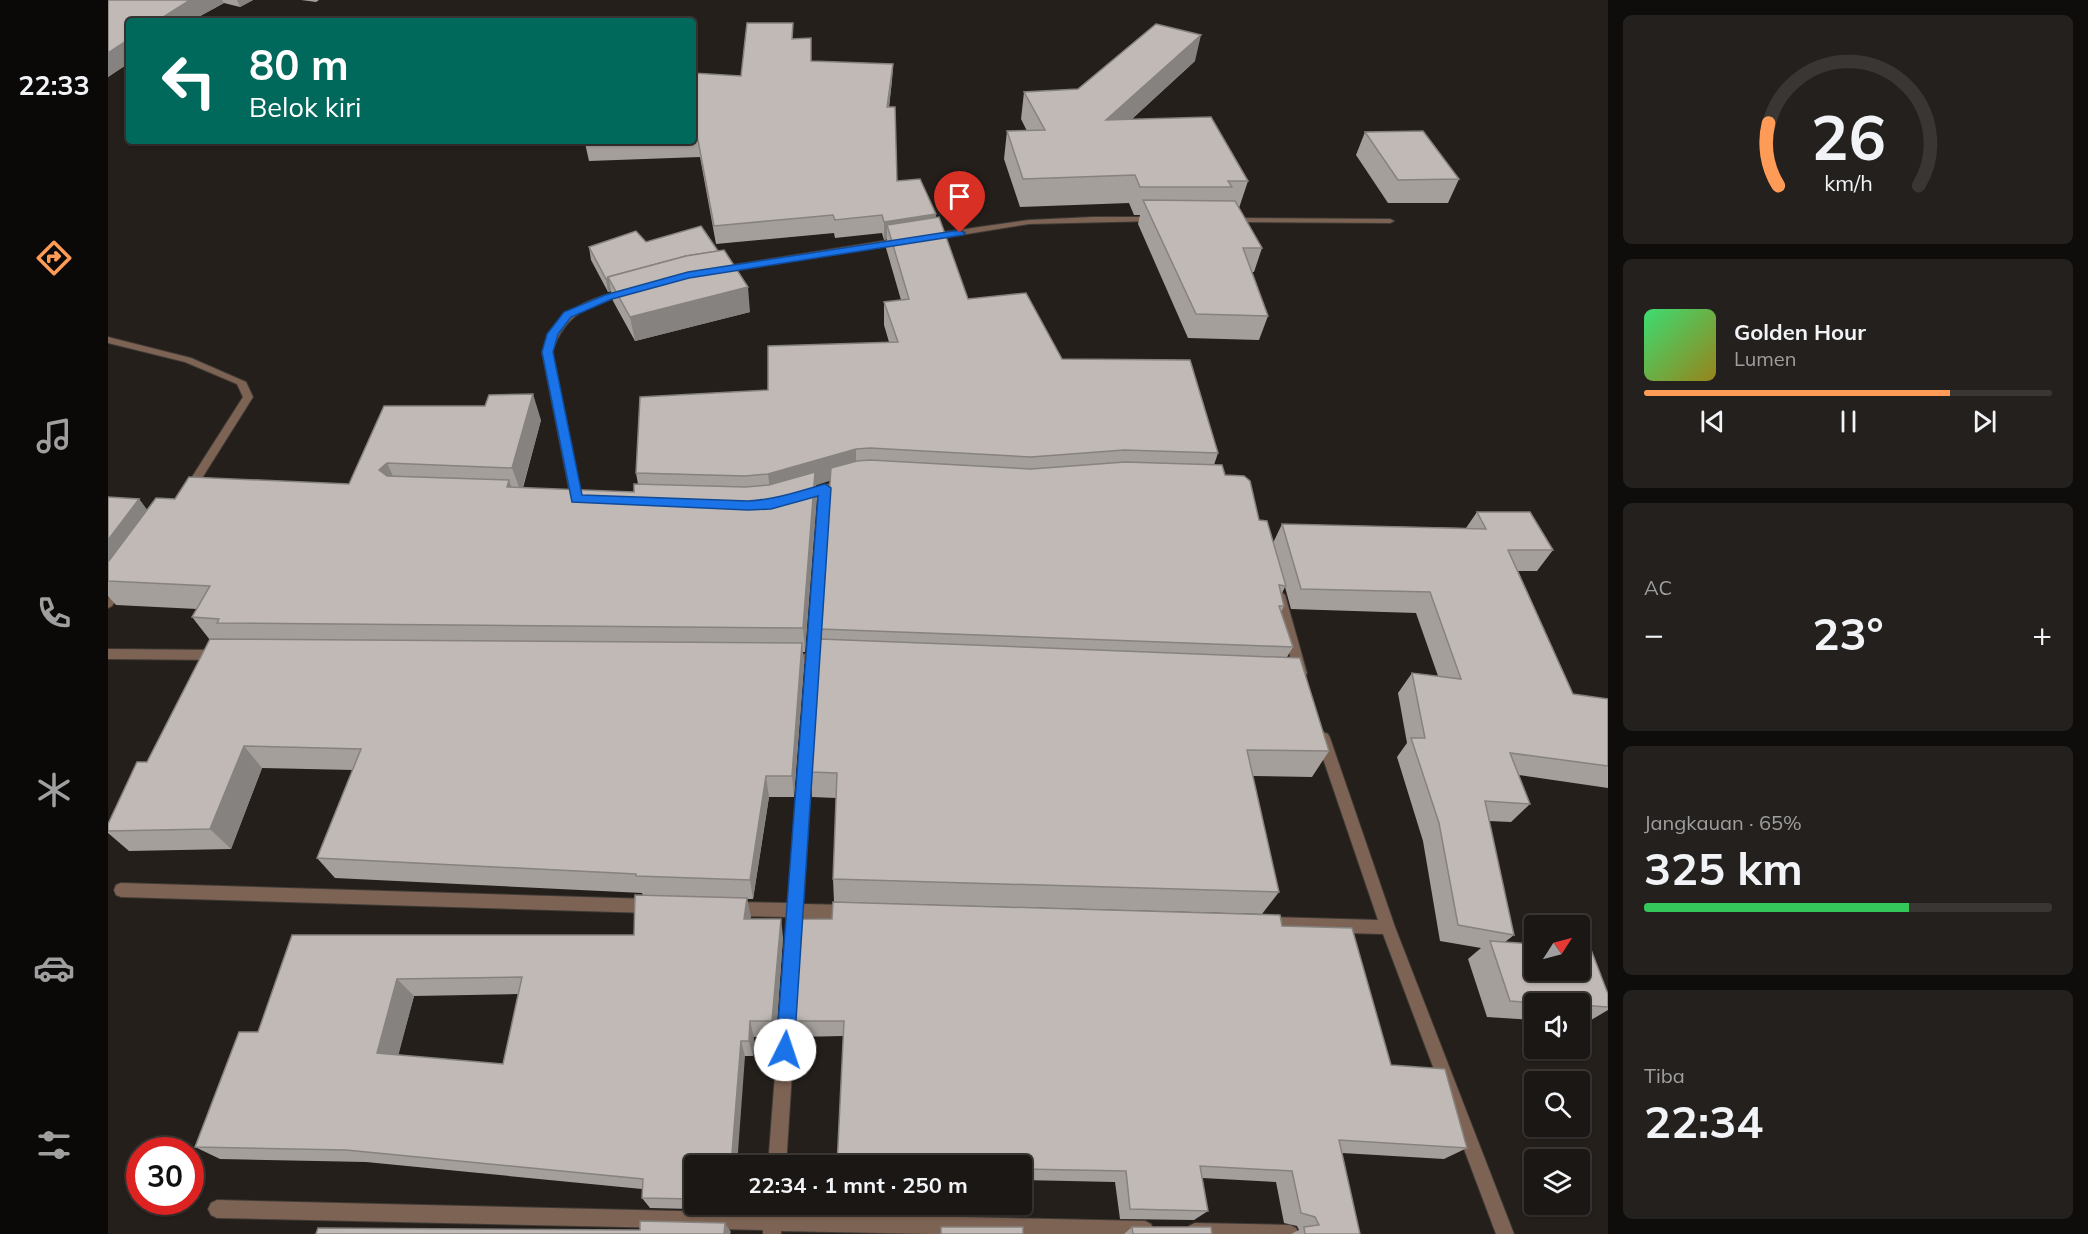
<!DOCTYPE html>
<html lang="id">
<meta charset="utf-8">
<style>
:root{--surface:#1b1714;--page:#24201d;--text:#f1f3f6;--muted:#a09fa0;--line:#393634;--accent:#fe9c57}
body{margin:0;font-family:Mulish,sans-serif;background:var(--page);color:var(--text);height:100vh;display:flex;flex-direction:column;font-size:22px;white-space:nowrap}
*{box-sizing:border-box;margin:0}
p{font-size:20px;color:var(--muted)}
.icon{flex:none;width:33px;height:33px;fill:none;stroke:currentColor;stroke-width:2;stroke-linecap:round;stroke-linejoin:round}
.map{position:relative;flex:1;overflow:hidden}
.drawer{display:flex;flex-direction:column;gap:15px;padding:15px;background:#0f0d0b;width:480px}
.drawer>*{flex:none}
.hud{position:absolute;left:18px;top:18px;width:570px;height:126px;border-radius:6px;box-shadow:0 2px 4px #0004,0 0 0 2px var(--line);background:#00695c;color:#fff;overflow:hidden}
.needle{width:39px;rotate:54deg}
.buttons{position:absolute;left:1416px;top:915px;display:grid;gap:12px}
.buttons a{display:grid;place-items:center;width:66px;height:66px;border-radius:6px;background:var(--surface);box-shadow:0 2px 4px #0004,0 0 0 2px var(--line);font-size:30px}
.speed{position:absolute;left:18px;top:1137px;display:flex;gap:12px;font-size:30px;font-weight:700;text-align:center}
.speed>*{display:grid;place-content:center;width:78px;height:78px;border-radius:50%;background:var(--surface);box-shadow:0 2px 4px #0004,0 0 0 2px var(--line);line-height:1}
.speed .limit{border:9px solid #d22;background:#fff;color:#111}
.pin{position:absolute;display:grid;place-items:center;width:51px;height:51px;color:#fff;margin:-62px -26px;border-radius:50% 50% 50% 0;rotate:-45deg;box-shadow:0 0 6px #0007}
.pin .icon{rotate:45deg}
.me{position:absolute;width:66px;margin:-33px;rotate:4deg;stroke-linejoin:round;filter:drop-shadow(0 0 4px #0008)}
.turn{display:flex;align-items:center;gap:21px;height:126px;padding:0 24px;font-size:27px}
.turn .icon{width:78px;height:78px;stroke-width:2.5}
.turn b{display:block;font-size:42px;line-height:51px}
.big{font-size:45px;font-weight:700;line-height:1.1}
.drawer .widget{flex:1;display:flex;flex-direction:column;justify-content:center;gap:9px;min-width:0;padding:0 21px;border-radius:9px;background:var(--page)}
.drawer .dial{align-items:center;gap:0}
.dial svg{height:156px;overflow:visible;fill:none;stroke:var(--line);stroke-width:7;stroke-linecap:round;text-anchor:middle}
.dial text{fill:var(--text);stroke:none}
.song{display:flex;align-items:center;gap:18px}
.cover{width:72px;height:72px;border-radius:9px;background:linear-gradient(135deg,hsl(140 70% 55%),hsl(50 70% 35%))}
.played{height:6px;border-radius:3px;background:linear-gradient(90deg,var(--accent) 75%,var(--line) 75%)}
.keys{display:flex;justify-content:space-around;direction:ltr}
.heat{display:flex;justify-content:space-between;align-items:center;font-size:33px;direction:ltr}
.charge{height:9px;border-radius:4px;background:linear-gradient(90deg,#34c759 65%,var(--line) 0)}
.trip{position:absolute;left:576px;top:1155px;width:348px;height:60px;border-radius:6px;background:var(--surface);box-shadow:0 2px 4px #0004,0 0 0 2px var(--line);font-weight:700;line-height:60px;text-align:center}
main{display:flex;flex:1;min-height:0}
.menu{display:flex;flex-direction:column;width:108px;justify-content:space-around;align-items:center;background:#0b0908;color:var(--muted)}
.menu .icon{width:42px;height:42px}
.menu .active{color:var(--accent)}
.menu b{font-size:27px;color:var(--text)}
.map>svg:first-child{display:block}
.lines{fill:none;stroke-linecap:round;stroke-linejoin:round}
.street-casing{stroke:#3f3a36;stroke-width:2}
.street{fill:#7d6353;fill-rule:evenodd}
.wall{fill:#a59f9c;fill-rule:evenodd}
.shaded-wall{fill:#86827f}
.building{fill:#c0b9b5;stroke:#86827f;stroke-width:1.5;fill-rule:evenodd}
.route{fill:#1a73e8;stroke:#114b97;stroke-width:1.5}
</style>
<main>
<nav class="menu">
<b>22:33</b>
<svg class="icon active" aria-label="directions" viewBox="0 0 24 24"><path d="M12 3l9 9-9 9-9-9zM9 14v-3h6M13 9l2 2-2 2"/></svg>
<svg class="icon" aria-label="music" viewBox="0 0 24 24"><path d="M9 18V5l10-2v13"/><circle cx="6" cy="18" r="3"/><circle cx="16" cy="16" r="3"/></svg>
<svg class="icon" aria-label="phone" viewBox="0 0 24 24"><path d="M5 4h4l2 5-3 2q2 4 5 5l2-3 5 2v4C11 20 4 13 5 4z"/></svg>
<svg class="icon" aria-label="climate" viewBox="0 0 24 24"><path d="M12 3v18M4 7l16 10M4 17L20 7"/></svg>
<svg class="icon" aria-label="car" viewBox="0 0 24 24"><path d="M5 17H2v-5l4-1 3-4h7l3 4 3 1v5h-3M9 17h6M6 11h13"/><circle cx="7" cy="17" r="2"/><circle cx="17" cy="17" r="2"/></svg>
<svg class="icon" aria-label="filters" viewBox="0 0 24 24"><path d="M4 7h16M4 17h16"/><circle cx="9" cy="7" r="2"/><circle cx="15" cy="17" r="2"/></svg>
</nav>
<div class="map">
<svg width="1500" height="1234" viewBox="0 0 1500 1234">
<rect width="100%" height="100%" fill="#241f1b"/>
<g class="lines">
<defs>
<g id="street">
<path d="M985,217H1047L1051,219L1047,221L921,224L822,240L818,237L822,234L921,220Z"/>
<path d="M1121,218L1282,219L1286,221L1282,223L1124,222L1120,220Z"/>
<path d="M793,238L797,241L796,243L612,273L608,270L612,267Z"/>
<path d="M519,289L522,290V294C483,305 458,311 444,352L473,499L468,503L463,499L434,352C450,309 477,300 519,289Z"/>
<path d="M0,337L83,358L138,382L145,397L84,494L80,495L75,491L135,397L129,384L77,362L0,343Z"/>
<path d="M736,479L740,480L741,483L740,486L722,491L711,655L729,656L731,660L729,664L711,665L695,904L740,905L745,907L747,912L745,917L740,919L694,918L678,1166H660L679,917L626,916L621,914L619,909L621,904L626,902L680,903L698,664L676,663L674,659L676,655L699,654L711,495L693,501L688,497L689,494Z"/>
<path d="M12,582L18,586L4,606L0,608C0,597 0,586 12,582Z"/>
<path d="M1171,590L1177,595L1199,673L1197,677H1189L1187,673L1165,595Z"/>
<path d="M0,649L110,650L114,652L116,655L114,658L110,660L0,659Z"/>
<path d="M1215,732L1220,734L1222,738L1287,927L1406,1234H1388L1275,934L1159,931L1154,929L1152,924L1154,919L1159,917L1270,920L1208,738L1210,734Z"/>
<path d="M13,883L542,899L547,901L549,906L547,911L542,913L13,897L8,895L6,890L8,885Z"/>
<path d="M109,1200L657,1213V1204H675L674,1213L1037,1221L1043,1224L1046,1230L1044,1234H823L673,1231V1234H655V1230L109,1218L103,1215L100,1209L103,1203Z"/>
<path d="M1087,1223L1182,1225L1188,1228L1191,1234H1079L1081,1226Z"/>
</g>
</defs>
<!-- street casing -->
<use href="#street" class="street-casing"/>
<!-- street -->
<use href="#street" class="street"/>
</g>
<!-- wall -->
<g class="wall">
<path d="M0,0H145L132,7L116,3L83,21H21V63L0,77Z"/>
<path d="M193,0H211L208,2Z"/>
<path d="M686,39L703,61L785,64L784,80L781,107L789,181L828,214L827,218L860,299L954,359L1110,453L1106,465L1117,475L1151,520L1165,543L1174,524L1358,528L1369,512L1445,550L1429,571H1410L1465,694L1500,699V788L1411,775L1422,804L1403,822L1381,821L1406,935L1397,942L1500,994V1010L1478,1023H1472V1004H1426V1020L1379,1017L1360,959L1373,948L1332,941L1315,841L1289,757L1299,743L1290,693L1304,673L1330,676L1308,613L1183,609L1177,587L1173,595L1176,606L1173,612L1185,647L1179,657L1221,751L1204,777L1145,776L1171,892L1154,914L726,902L725,879L728,798L704,797L703,772L713,639L712,629L723,480L708,485L709,497L697,652H695L696,666L686,797H661L645,899H639L642,919L675,937L668,1037H646L645,1056H637L586,1166V1204H626L625,1210L542,1208L534,1198V1189L258,1162L112,1159L87,1147L150,1032L184,935H526L535,896L534,893L227,878L209,858L245,770L154,768L123,849L21,851L0,833V824L39,762L102,640L84,617L89,609L8,605L0,596V497L31,499L39,510L67,499L241,484L276,406L433,420L415,488L526,492L530,484L528,473L660,390L781,342L776,325V302L793,300L778,248L779,239L776,240L774,233L727,238L726,233L608,244L592,157L481,161L477,143L479,141H585V73L633,76ZM410,994L395,1064L290,1055L306,996Z"/>
<path d="M1087,61L1024,119L1140,181L1131,208L1154,248L1146,272H1144L1160,316L1151,340L1080,338L1030,224L1032,215H1026L1021,203L912,207L896,159L899,131H919L913,119L916,92L970,89Z"/>
<path d="M1257,132L1351,179L1340,203H1280L1248,155Z"/>
<path d="M538,242L642,312L527,341L505,301L503,291L500,292L483,260L481,247Z"/>
<path d="M1174,926L1283,1065L1359,1148L1336,1159L1234,1153L1252,1234H1183L1191,1230L1189,1226L1176,1223L1168,1182L1094,1178L1100,1211L1086,1220L1012,1219L1007,1182L914,1180V1166L735,1036L689,1037L686,1021Z"/>
<path d="M828,1204H912L913,1207L906,1216L829,1214Z"/>
<path d="M1024,1227L1104,1234H1016Z"/>
</g>
<!-- shaded-wall -->
<g class="shaded-wall">
<path d="M82,0H114L116,3L83,21H49Z"/>
<path d="M129,0H145L132,7Z"/>
<path d="M1093,35L1087,61L993,147L998,120Z"/>
<path d="M21,39V63L0,77V53Z"/>
<path d="M785,64L784,80L779,124V107Z"/>
<path d="M828,214L827,232L779,225V239L776,240V222Z"/>
<path d="M498,279H501L503,291L500,292Z"/>
<path d="M640,287L642,312L527,341L522,317Z"/>
<path d="M425,394L433,420L413,493L404,468Z"/>
<path d="M748,449V473L708,485L709,497L697,652L695,628L663,498L660,474Z"/>
<path d="M279,463L291,489L271,470Z"/>
<path d="M401,480L410,505L399,487Z"/>
<path d="M31,499L49,523L0,581V540Z"/>
<path d="M694,643L696,666L686,797L684,776Z"/>
<path d="M136,746L154,768L123,849L102,829Z"/>
<path d="M658,776L661,797L645,899L642,880Z"/>
<path d="M639,898L643,917L640,937L636,919Z"/>
<path d="M673,919L675,937L668,1037L664,1021Z"/>
<path d="M289,979L306,996L287,1068L269,1053Z"/>
<path d="M642,1021L646,1037L645,1056L641,1041Z"/>
<path d="M633,1041L637,1056L629,1166H623Z"/>
<path d="M617,1223L623,1232L622,1234H616Z"/>
</g>
<!-- building -->
<g class="building">
<path d="M0,0H82L49,21H21V39L0,53Z"/>
<path d="M639,23H685L684,39L703,38V61L785,64L779,107H787L789,181L812,179L828,214L776,222L774,215L727,220L725,215L606,226L590,140H585V73L633,76Z"/>
<path d="M1048,24L1093,35L998,120L1103,117L1140,181H1120L1124,187H1032L1027,175L915,179L899,131L937,130L916,92L970,89Z"/>
<path d="M1315,131L1351,179L1290,180L1257,132Z"/>
<path d="M479,141H554L477,143Z"/>
<path d="M1035,200L1127,201L1154,248H1135L1160,316L1088,314Z"/>
<path d="M831,217L860,299L918,293L954,359L1082,360L1110,453L1016,450L923,457L762,448L748,449L660,474L637,476L528,473L532,397L660,390V346L790,342L776,302L801,299L779,225Z"/>
<path d="M593,226L610,251L578,256L500,277L501,278L498,279L481,247L528,231L538,242Z"/>
<path d="M616,250L640,287L522,317L500,277L578,256Z"/>
<path d="M425,394L404,468L279,463L271,470L279,476L401,480L399,487L526,492V484L637,487L661,485L707,472L695,628L109,623L111,619L84,617L102,586L0,581V562L48,498L67,499L81,477L241,484L276,406H377L381,395Z"/>
<path d="M762,460L923,469L1017,462L1114,465L1117,475L1136,476L1142,481L1151,520L1159,521L1178,586L1171,585L1176,606H1171L1185,647L712,629L723,468L749,461Z"/>
<path d="M0,497L31,499L0,540Z"/>
<path d="M1369,512H1422L1445,550H1400L1465,694L1500,699V766L1402,753L1422,804L1377,801L1406,935L1350,925L1331,823L1303,738H1317L1304,673L1353,679L1322,592L1193,589L1174,524L1378,529Z"/>
<path d="M102,639L694,643L684,776H658L642,880L528,876V874L209,858L253,749L136,746L102,829L0,831V824L29,762H39Z"/>
<path d="M712,639L1192,658L1221,751L1139,750L1171,892L725,879L729,773L703,772Z"/>
<path d="M527,895L639,898L636,919H673L664,1021H642L641,1041H633L623,1166H586V1199L534,1198L535,1179L238,1150L87,1147L131,1032H150L184,935H526ZM414,977L395,1064L269,1053L289,979Z"/>
<path d="M725,902L1172,915L1174,926L1244,928L1283,1065L1337,1069L1359,1148L1231,1140L1252,1234H1197L1196,1227L1211,1225L1207,1217L1193,1213L1184,1171L1092,1166L1100,1211L1022,1209L1018,1171L914,1169V1166H729L736,1021H686L693,919H724Z"/>
<path d="M1382,941L1426,944V970H1472V947H1482L1500,994V1007L1472,1005V1004H1441L1402,1001Z"/>
<path d="M912,1204L913,1207L832,1205V1204Z"/>
<path d="M532,1221L617,1223L616,1234H208L210,1228L532,1230Z"/>
<rect x="833" y="1227" width="82" height="7"/>
<path d="M1024,1227H1103L1104,1234H1025Z"/>
</g>
<!-- route -->
<path class="route" d="M852,230L857,233L855,235L581,278L504,299L463,317L450,334L445,352L474,495L640,501C671,499 688,492 717,484L723,488L686,1050L684,1056L677,1059L671,1056L668,1050L710,496L663,509L640,510L464,502L434,352L439,334L456,312L497,295L580,272Z"/>
</svg>
<div class="buttons">
<a><svg class="needle" viewBox="-14 -14 28 28"><path d="M0-13l5 13h-10z" fill="#e53935"/><path d="M0 13l5-13h-10z" fill="#a09fa0"/></svg></a>
<a><svg class="icon" aria-label="sound" viewBox="0 0 24 24"><path d="M4 9h4l5-4v14l-5-4H4zM17 9q2 3 0 6"/></svg></a>
<a><svg class="icon" aria-label="search" viewBox="0 0 24 24"><circle cx="10" cy="10" r="6"/><path d="M15 15l6 6"/></svg></a>
<a><svg class="icon" aria-label="layers" viewBox="0 0 24 24"><path d="M12 4l9 5-9 5-9-5zM3 14l9 5 9-5"/></svg></a>
</div>
<div class="speed"><div class="limit">30</div></div>
<div class="pin" style="left:852px;top:233px;background:#d93025"><svg class="icon" aria-label="arrive" viewBox="0 0 24 24"><path d="M6 21V4h12l-3 4 3 4H6"/></svg></div>
<svg class="me" style="left:677px;top:1050px" viewBox="-20 -20 40 40"><circle r="19" fill="#fff"/><path d="M0-13L10 11 0 6-10 11z" fill="#1a73e8"/></svg>
<div class="trip">22:34 · 1 mnt · 250 m</div>
<div class="hud">
<div class="turn"><svg class="icon" aria-label="left" viewBox="0 0 24 24"><path d="M17 20v-9H6M10 6l-5 5 5 5"/></svg><div><b>80 m</b>Belok kiri</div></div>
</div>
</div>
<section class="drawer">
<div class="widget dial"><svg viewBox="0 0 100 80">
<path d="M14 69A42 42 0 1 1 86 69"/>
<path d="M14 69A42 42 0 0 1 9 37" stroke="#fe9c57"/>
<text x="50" y="56" font-size="32" font-weight="700">26</text>
<text x="50" y="72" font-size="11">km/h</text>
</svg></div>
<div class="widget">
<div class="song"><i class="cover"></i><div><b>Golden Hour</b><p>Lumen</p></div></div>
<div class="played"></div>
<div class="keys"><svg class="icon" aria-label="previous" viewBox="0 0 24 24"><path d="M18 5L8 12l10 7zM5 5v14"/></svg><svg class="icon" aria-label="pause" viewBox="0 0 24 24"><path d="M8 5v14M16 5v14"/></svg><svg class="icon" aria-label="next" viewBox="0 0 24 24"><path d="M6 5l10 7-10 7zM19 5v14"/></svg></div>
</div>
<div class="widget"><p>AC</p>
<div class="heat"><a>−</a><b class="big">23°</b><a>+</a></div>
</div>
<div class="widget"><p>Jangkauan · 65%</p><b class="big">325 km</b><div class="charge"></div></div>
<div class="widget"><p>Tiba</p><b class="big">22:34</b></div>
</section>
</main>
